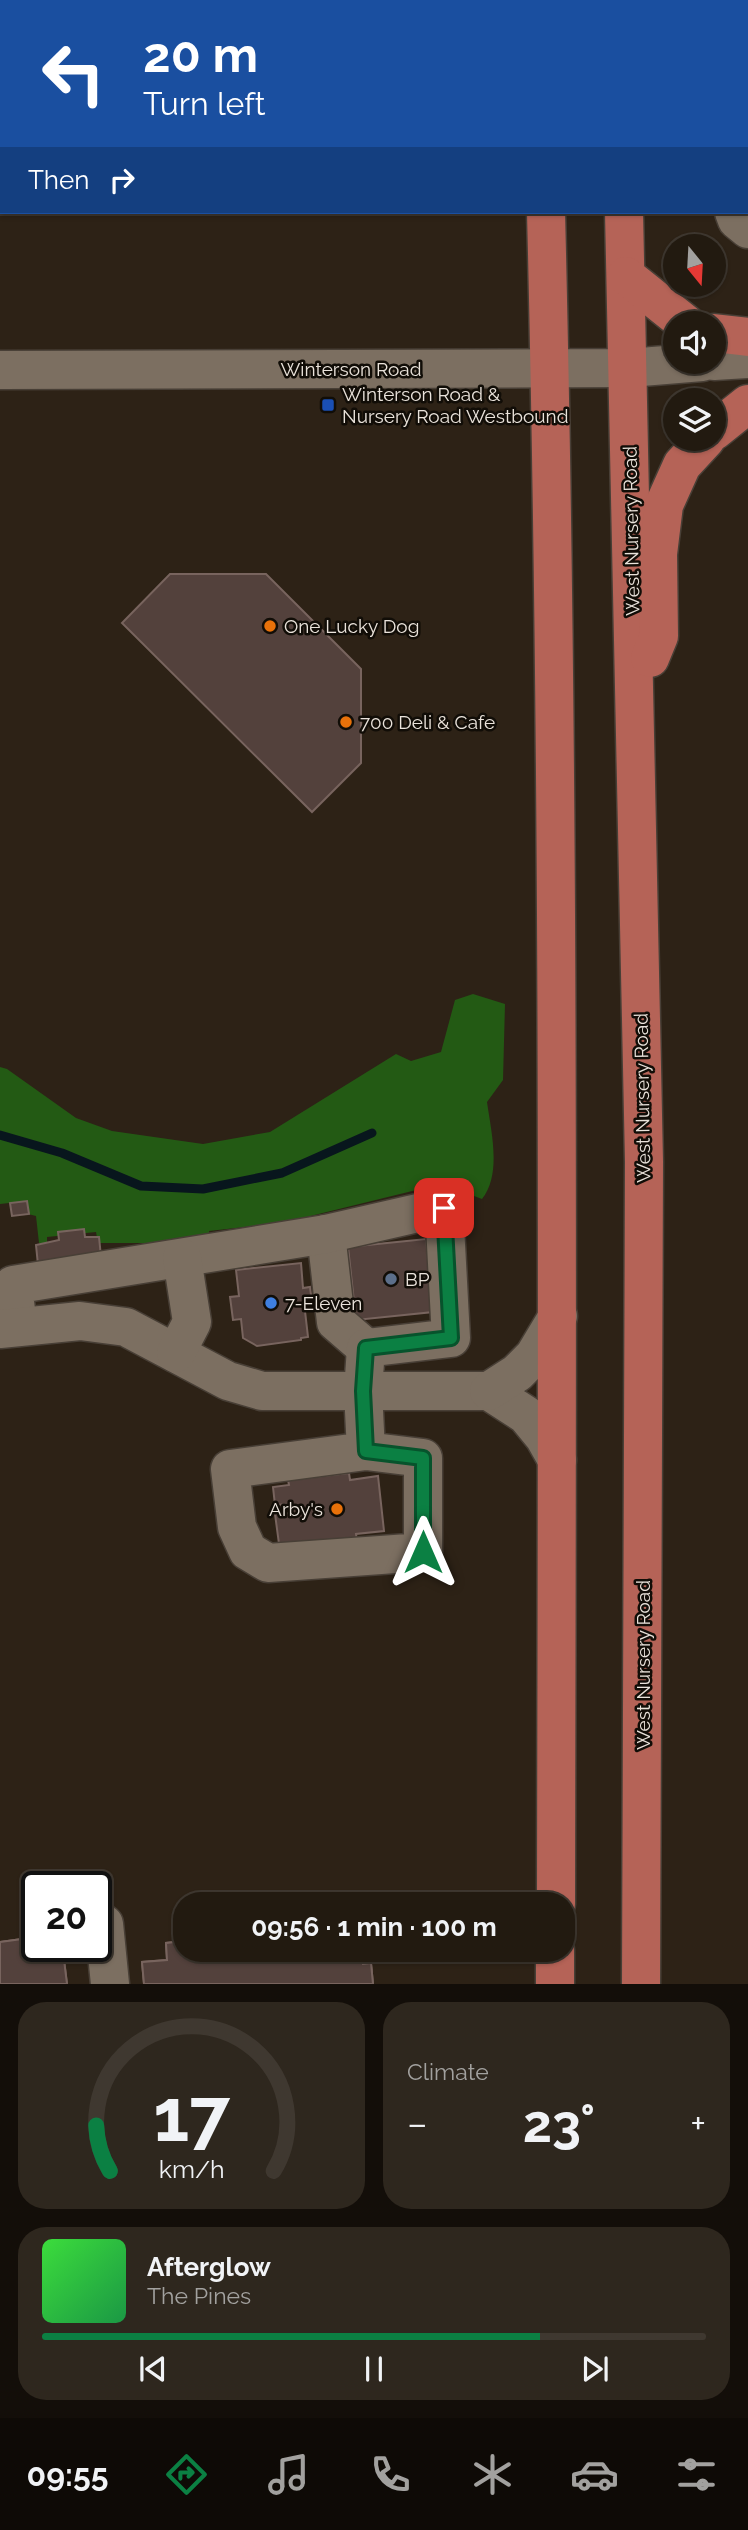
<!DOCTYPE html>
<meta charset="utf-8">
<style>
:root{--surface:#221a10;--page:#2e271e;--text:#f1f3f6;--muted:#a2a19f;--line:#3f3830;--accent:#0b8043}
body{margin:0;font-family:Raleway,sans-serif;background:var(--page);color:var(--text);height:100vh;display:flex;flex-direction:column;font-size:26px;white-space:nowrap}
*{box-sizing:border-box;margin:0}
p{font-size:23px;color:var(--muted)}
.icon{flex:none;width:38px;height:38px;fill:none;stroke:currentColor;stroke-width:2;stroke-linecap:round;stroke-linejoin:round}
.map{position:relative;height:1984px;overflow:hidden}
.panel{display:flex;flex-direction:column;gap:18px;padding:18px;background:#130e09;flex:1}
.panel>*{flex:none}
.banner{position:absolute;left:0px;top:0px;width:749px;height:214px;box-shadow:0 2px 5px #0004,0 0 0 2px var(--line);background:#1a4fa0;color:#fff;overflow:hidden}
.needle{width:46px;rotate:162deg}
.fabs{position:absolute;left:663px;top:234px;display:grid;gap:14px}
.fabs a{display:grid;place-items:center;width:63px;height:63px;border-radius:50%;background:var(--surface);box-shadow:0 2px 5px #0004,0 0 0 2px var(--line);font-size:35px}
.speed{position:absolute;left:21px;top:1871px;display:flex;gap:14px;font-size:35px;font-weight:700;text-align:center}
.speed>*{display:grid;place-content:center;width:91px;height:91px;border-radius:50%;background:var(--surface);box-shadow:0 2px 5px #0004,0 0 0 2px var(--line);line-height:1}
.speed .limit{border:4px solid #111;border-radius:10px;background:#fff;color:#111}
.pin{position:absolute;display:grid;place-items:center;width:60px;height:60px;color:#fff;margin:-30px;border-radius:14px;box-shadow:0 4px 10px #0006}
.me{position:absolute;width:77px;margin:-38px;rotate:0deg;stroke-linejoin:round;filter:drop-shadow(0 0 5px #0008)}
.turn{display:flex;align-items:center;gap:24px;height:147px;padding:0 28px;font-size:32px}
.turn .icon{width:91px;height:91px;stroke-width:2.5}
.turn b{display:block;font-size:49px;line-height:60px}
.then{display:flex;align-items:center;height:66px;padding:0 28px;background:#0003;gap:14px;font-size:26px}
.big{font-size:52px;font-weight:700;line-height:1.1}
.panel .card{flex:1;display:flex;flex-direction:column;justify-content:center;gap:10px;min-width:0;padding:0 24px;border-radius:28px;background:var(--page)}
.panel .dial{align-items:center;gap:0}
.dial svg{height:182px;overflow:visible;fill:none;stroke:var(--line);stroke-width:7;stroke-linecap:round;text-anchor:middle}
.dial text{fill:var(--text);stroke:none}
.song{display:flex;align-items:center;gap:21px}
.cover{width:84px;height:84px;border-radius:10px;background:linear-gradient(135deg,hsl(120 70% 55%),hsl(140 70% 35%))}
.played{height:7px;border-radius:4px;background:linear-gradient(90deg,var(--accent) 75%,var(--line) 75%)}
.keys{display:flex;justify-content:space-around;direction:ltr}
.heat{display:flex;justify-content:space-between;align-items:center;font-size:38px;direction:ltr}
.panel .tiles{flex:1;display:grid;gap:18px;grid-template-columns:1fr 1fr}
.card:last-child{grid-column:span 2}
.trip{position:absolute;left:173px;top:1892px;width:402px;height:70px;border-radius:28px;background:var(--surface);box-shadow:0 2px 5px #0004,0 0 0 2px var(--line);font-weight:700;line-height:70px;text-align:center}
.menu{display:flex;height:112px;justify-content:space-around;align-items:center;background:#0e0a06;color:var(--muted)}
.menu .icon{width:49px;height:49px}
.menu .on{color:var(--accent)}
.menu b{font-size:32px;color:var(--text)}
.map>svg:first-child{display:block}
.green{fill:#235a14}
.lines{fill:none;stroke-linecap:round;stroke-linejoin:round}
.stream{stroke:#08161d;stroke-width:9}
.building{fill:#53413c;stroke:#78645e;stroke-width:2}
.minor-casing{stroke:#483f36;stroke-width:41}
.major-casing{stroke:#483f36;stroke-width:41}
.minor{stroke:#7c6f61;stroke-width:38}
.major{stroke:#b56357;stroke-width:38}
.route-casing{stroke:#07532c;stroke-width:18}
.route{stroke:#0b8043;stroke-width:12}
.transit-dot{fill:#1a4fb4;stroke:#110d07;stroke-width:2.5}
.food-dot{fill:#e8710a;stroke:#110d07;stroke-width:2.5}
.service-dot{fill:#5c6f8a;stroke:#110d07;stroke-width:2.5}
.shop-dot{fill:#3f7fe0;stroke:#110d07;stroke-width:2.5}
.labels{text-anchor:middle;stroke-width:5;stroke-linejoin:round;paint-order:stroke}
.street-label{font-size:19px;fill:#eae3db;stroke:#110d07}
.poi-label{font-size:19px;fill:#eae3db;stroke:#110d07;text-anchor:start}
</style>
<div class="map">
<svg width="748" height="1984" viewBox="0 0 748 1984">
<rect width="100%" height="100%" fill="#2d2216"/>
<!-- green -->
<path class="green" d="M473,994L505,1004L503,1080L487,1102C491,1131 502,1174 482,1199L474,1196L464,1182L453,1181L282,1223L209,1231V1238L152,1243H98L96,1232L47,1237V1243H39L36,1216L28,1214L27,1201L0,1204V1067L7,1069L76,1118L112,1131L203,1144L270,1132L396,1054L411,1061L441,1052L455,1000Z"/>
<g class="lines">
<!-- stream -->
<path class="stream" d="M0,1135L62,1153L141,1186L203,1189L282,1173L372,1133"/>
</g>
<!-- building -->
<g class="building">
<rect x="13" y="0" width="178" height="2"/>
<path d="M170,574H266L361,669V763L312,812L122,623Z"/>
<path d="M27,1201L29,1214L12,1216L10,1203Z"/>
<path d="M84,1229L85,1237H99L101,1257L38,1265L36,1245L59,1240L58,1232Z"/>
<path d="M426,1239L433,1312L356,1320L348,1247Z"/>
<path d="M301,1263L303,1288L310,1287L313,1310L305,1311L308,1337L301,1338V1340L257,1346L243,1338L241,1319L233,1320L230,1297L239,1296L236,1270Z"/>
<path d="M349,1473L350,1480L378,1476L384,1531L356,1534L357,1541L296,1547L295,1542L279,1544L275,1514L292,1513L291,1504L275,1505L273,1487L289,1485L288,1480Z"/>
<path d="M37,1937V1946H62L64,1958H58V1961L64,1960L67,1984H0V1942Z"/>
<path d="M37,1937V1946H62L64,1958H58V1961L64,1960L67,1984H0V1942Z"/>
<path d="M184,1941L186,1957L242,1950H361L363,1964L371,1963L373,1984H144L142,1962L167,1960L166,1943Z"/>
<path d="M184,1941L186,1957L242,1950H361L363,1964L371,1963L373,1984H144L142,1962L167,1960L166,1943Z"/>
</g>
<g class="lines">
<defs>
<g id="minor">
<path d="M731,0V2"/>
<path d="M734,212L737,220L748,229"/>
<path d="M714,361L748,359"/>
<path d="M0,370L629,368L702,362"/>
<path d="M326,1234L336,1322L366,1348"/>
<path d="M18,1327L13,1285L326,1234L444,1207L451,1338L366,1348L363,1391L366,1451L423,1458V1552L268,1563L248,1551L237,1527L230,1469L366,1451"/>
<path d="M0,1329L80,1321L126,1327L228,1381L262,1391H489L526,1415L544,1437L557,1460"/>
<path d="M176,1353L192,1322L182,1258"/>
<path d="M489,1391L517,1373L534,1356L558,1316"/>
<path d="M104,1924L110,1984"/>
</g>
<g id="major">
<path d="M541,0V2"/>
<path d="M617,0V2"/>
<path d="M546,212C560,776 557,1340 556,1904"/>
<path d="M624,212L644,1162L641,1984"/>
<path d="M626,276L686,324"/>
<path d="M714,333L748,337"/>
<path d="M714,431L748,404"/>
<path d="M650,658L659,636L658,554L664,505L682,465L706,439"/>
<path d="M555,1984V1950"/>
</g>
</defs>
<!-- minor casing -->
<use href="#minor" class="minor-casing"/>
<!-- major casing -->
<use href="#major" class="major-casing"/>
<!-- minor -->
<use href="#minor" class="minor"/>
<!-- major -->
<use href="#major" class="major"/>
</g>
<g class="lines">
<defs>
<path id="route" d="M423,1552V1458L366,1451L363,1391L366,1348L451,1338L444,1208"/>
</defs>
<!-- route casing -->
<use href="#route" class="route-casing"/>
<!-- route -->
<use href="#route" class="route"/>
</g>
<!-- markers -->
<rect class="transit-dot" x="321" y="398" width="14" height="14" rx="3.5"/>
<g class="food-dot">
<circle cx="270" cy="626" r="7"/>
<circle cx="346" cy="722" r="7"/>
<circle cx="337" cy="1509" r="7"/>
</g>
<circle class="service-dot" cx="391" cy="1279" r="7"/>
<circle class="shop-dot" cx="271" cy="1303" r="7"/>
<g class="labels">
<!-- street labels -->
<g class="street-label">
<text x="351" y="376">Winterson Road</text>
<text transform="translate(631 531) rotate(-91)" y="7">West Nursery Road</text>
<text transform="translate(642 1098) rotate(-91)" y="7">West Nursery Road</text>
<text transform="translate(643 1665) rotate(-90)" y="7">West Nursery Road</text>
</g>
<!-- poi labels -->
<g class="poi-label">
<text x="342" y="401">Winterson Road &amp;<tspan x="342" dy="22">Nursery Road Westbound</tspan></text>
<text x="284" y="633">One Lucky Dog</text>
<text x="360" y="729">700 Deli &amp; Cafe</text>
<text x="405" y="1286">BP</text>
<text x="285" y="1310">7-Eleven</text>
<text x="323" y="1516" text-anchor="end">Arby's</text>
</g>
</g>
</svg>
<div class="fabs">
<a><svg class="needle" viewBox="-14 -14 28 28"><path d="M0-13l5 13h-10z" fill="#e53935"/><path d="M0 13l5-13h-10z" fill="#a2a19f"/></svg></a>
<a><svg class="icon" aria-label="sound" viewBox="0 0 24 24"><path d="M4 9h4l5-4v14l-5-4H4zM17 9q2 3 0 6"/></svg></a>
<a><svg class="icon" aria-label="layers" viewBox="0 0 24 24"><path d="M12 4l9 5-9 5-9-5zM3 14l9 5 9-5"/></svg></a>
</div>
<div class="speed"><div class="limit">20</div></div>
<div class="pin" style="left:444px;top:1208px;background:#d93025"><svg class="icon" aria-label="arrive" viewBox="0 0 24 24"><path d="M6 21V4h12l-3 4 3 4H6"/></svg></div>
<svg class="me" style="left:423px;top:1552px" viewBox="-20 -20 40 40"><path d="M0-17L14 15 0 8-14 15z" fill="#0b8043" stroke="#fff" stroke-width="4"/></svg>
<div class="trip">09:56 · 1 min · 100 m</div>
<div class="banner">
<div class="turn"><svg class="icon" aria-label="left" viewBox="0 0 24 24"><path d="M17 20v-9H6M10 6l-5 5 5 5"/></svg><div><b>20 m</b>Turn left</div></div>
<div class="then">Then<svg class="icon" aria-label="right" viewBox="0 0 24 24"><path d="M7 20v-9h11M14 6l5 5-5 5"/></svg></div>
</div>
</div>
<section class="panel">
<div class="tiles">
<div class="card dial"><svg viewBox="0 0 100 80">
<path d="M14 69A42 42 0 1 1 86 69"/>
<path d="M14 69A42 42 0 0 1 8 49" stroke="#0b8043"/>
<text x="50" y="56" font-size="32" font-weight="700">17</text>
<text x="50" y="72" font-size="11">km/h</text>
</svg></div>
<div class="card"><p>Climate</p>
<div class="heat"><a>−</a><b class="big">23°</b><a>+</a></div>
</div>
<div class="card">
<div class="song"><i class="cover"></i><div><b>Afterglow</b><p>The Pines</p></div></div>
<div class="played"></div>
<div class="keys"><svg class="icon" aria-label="previous" viewBox="0 0 24 24"><path d="M18 5L8 12l10 7zM5 5v14"/></svg><svg class="icon" aria-label="pause" viewBox="0 0 24 24"><path d="M8 5v14M16 5v14"/></svg><svg class="icon" aria-label="next" viewBox="0 0 24 24"><path d="M6 5l10 7-10 7zM19 5v14"/></svg></div>
</div>
</div>
</section>
<nav class="menu">
<b>09:55</b>
<svg class="icon on" aria-label="directions" viewBox="0 0 24 24"><path d="M12 3l9 9-9 9-9-9zM9 14v-3h6M13 9l2 2-2 2"/></svg>
<svg class="icon" aria-label="music" viewBox="0 0 24 24"><path d="M9 18V5l10-2v13"/><circle cx="6" cy="18" r="3"/><circle cx="16" cy="16" r="3"/></svg>
<svg class="icon" aria-label="phone" viewBox="0 0 24 24"><path d="M5 4h4l2 5-3 2q2 4 5 5l2-3 5 2v4C11 20 4 13 5 4z"/></svg>
<svg class="icon" aria-label="climate" viewBox="0 0 24 24"><path d="M12 3v18M4 7l16 10M4 17L20 7"/></svg>
<svg class="icon" aria-label="car" viewBox="0 0 24 24"><path d="M5 17H2v-5l4-1 3-4h7l3 4 3 1v5h-3M9 17h6M6 11h13"/><circle cx="7" cy="17" r="2"/><circle cx="17" cy="17" r="2"/></svg>
<svg class="icon" aria-label="filters" viewBox="0 0 24 24"><path d="M4 7h16M4 17h16"/><circle cx="9" cy="7" r="2"/><circle cx="15" cy="17" r="2"/></svg>
</nav>
